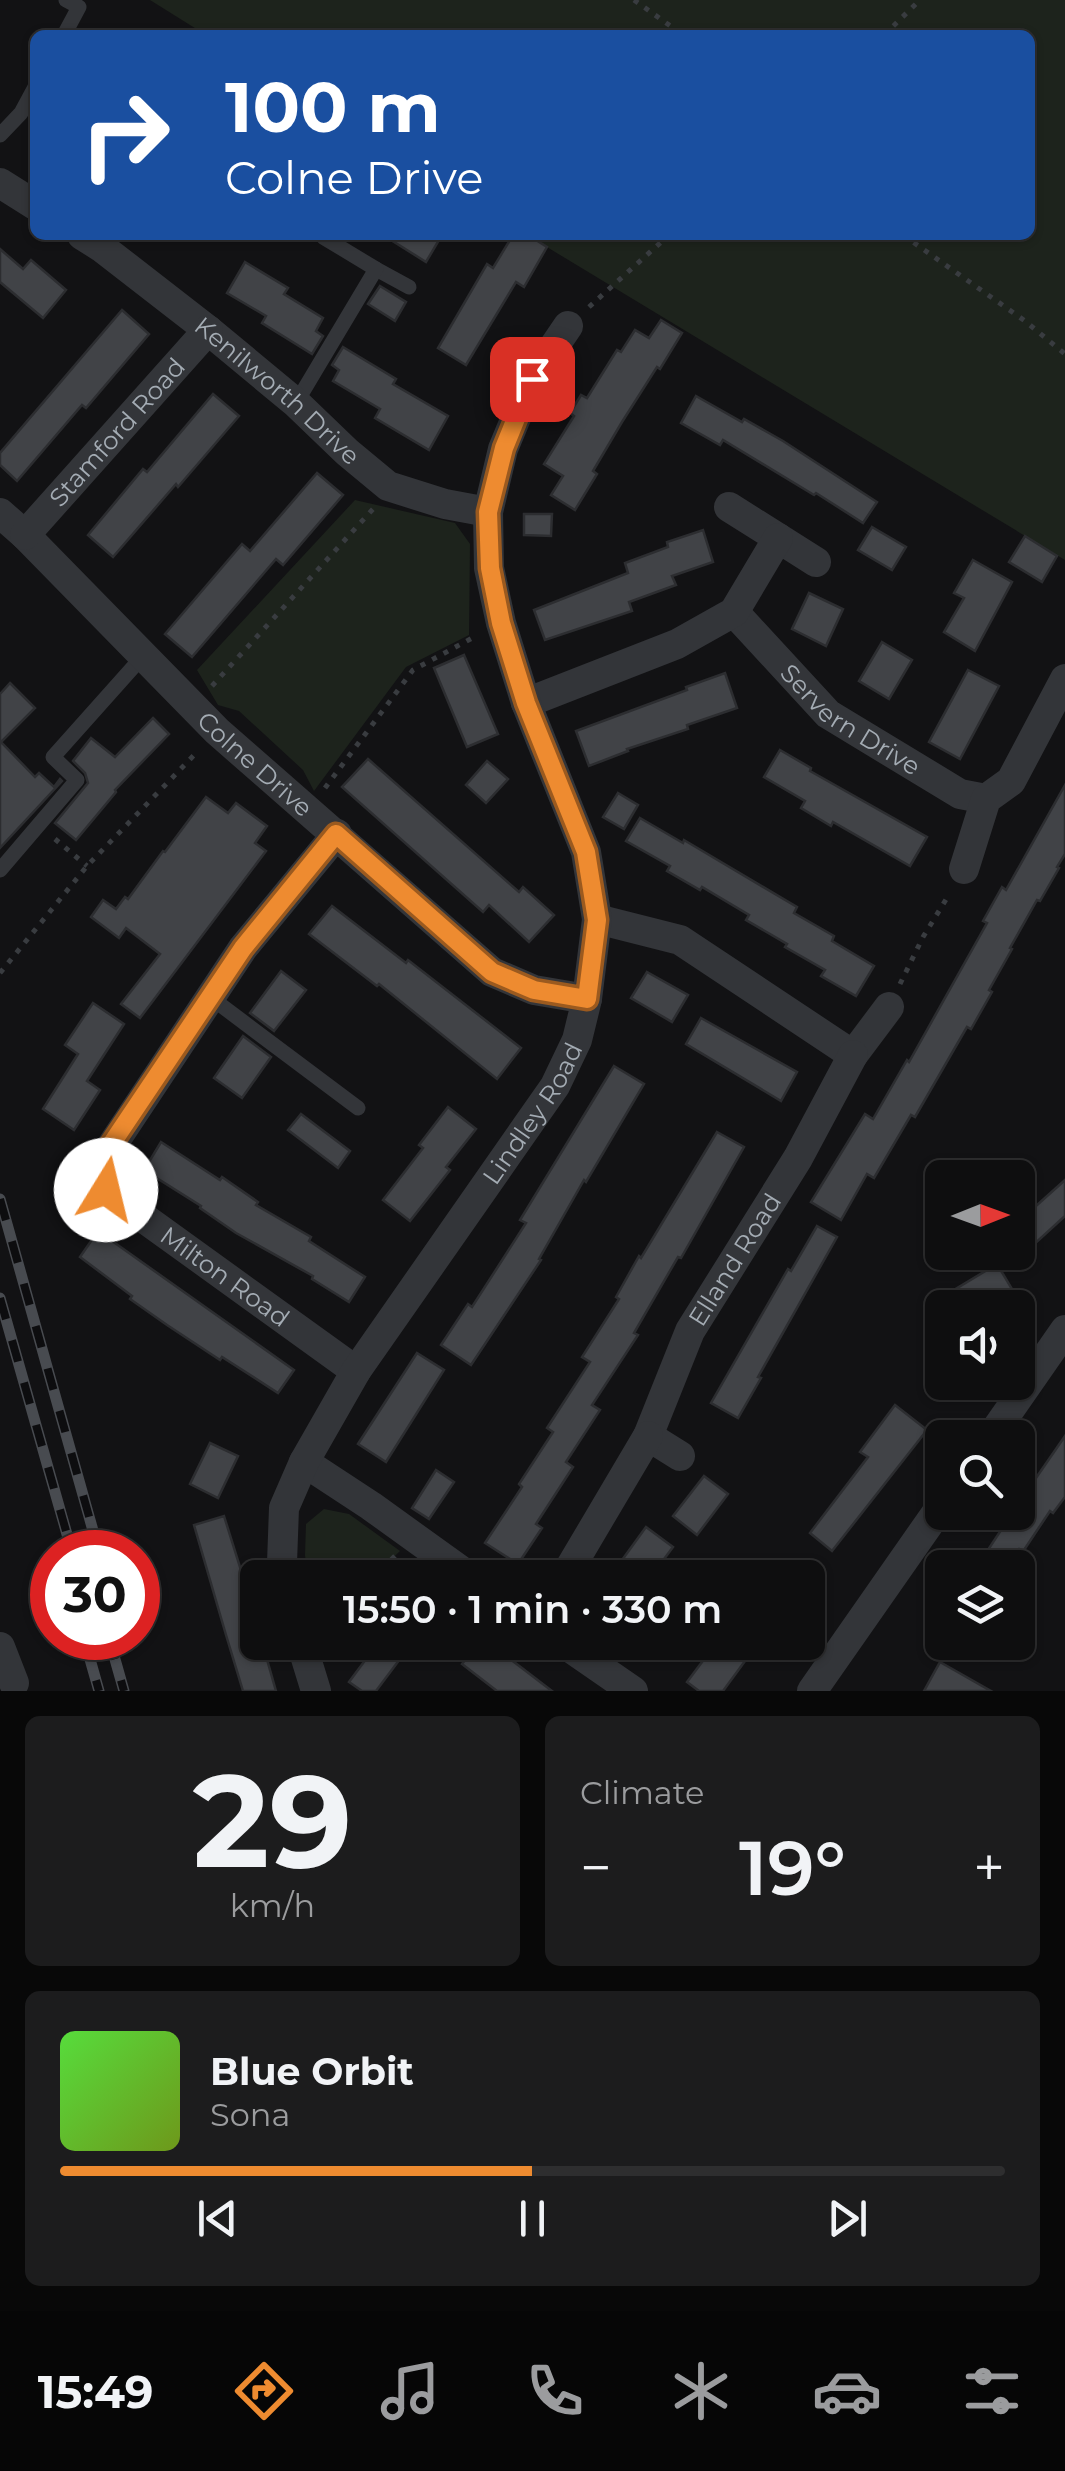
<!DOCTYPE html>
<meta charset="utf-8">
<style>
:root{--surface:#0e0e0f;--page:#1c1c1d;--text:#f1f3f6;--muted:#9b9c9e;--line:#2e2e2f;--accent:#ee8b30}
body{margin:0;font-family:Montserrat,sans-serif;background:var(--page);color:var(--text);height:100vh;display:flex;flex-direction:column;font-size:38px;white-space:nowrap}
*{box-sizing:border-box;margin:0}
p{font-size:32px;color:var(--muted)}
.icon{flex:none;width:55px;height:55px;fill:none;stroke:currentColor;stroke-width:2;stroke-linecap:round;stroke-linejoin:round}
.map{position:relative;height:1691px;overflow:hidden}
.sheet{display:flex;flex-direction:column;gap:25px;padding:25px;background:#080808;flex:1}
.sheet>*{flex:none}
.banner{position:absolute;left:30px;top:30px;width:1005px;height:210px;border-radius:15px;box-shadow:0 2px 8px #0004,0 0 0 2px var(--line);background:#1a4fa0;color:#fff;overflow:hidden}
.needle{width:65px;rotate:89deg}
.tools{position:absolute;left:925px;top:1160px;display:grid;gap:20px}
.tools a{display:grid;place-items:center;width:110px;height:110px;border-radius:15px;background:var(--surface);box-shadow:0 2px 8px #0004,0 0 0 2px var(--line);font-size:50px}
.speed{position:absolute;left:30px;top:1530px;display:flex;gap:20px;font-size:50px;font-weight:700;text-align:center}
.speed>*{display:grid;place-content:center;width:130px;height:130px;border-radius:50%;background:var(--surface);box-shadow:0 2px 8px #0004,0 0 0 2px var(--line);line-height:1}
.speed .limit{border:15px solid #d22;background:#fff;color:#111}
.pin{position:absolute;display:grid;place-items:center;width:85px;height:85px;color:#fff;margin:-42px;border-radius:20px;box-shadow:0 5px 15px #0006}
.me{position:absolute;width:110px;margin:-55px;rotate:9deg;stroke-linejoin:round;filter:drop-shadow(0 0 8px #0008)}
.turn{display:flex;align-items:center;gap:35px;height:210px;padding:0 30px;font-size:45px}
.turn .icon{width:130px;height:130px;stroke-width:2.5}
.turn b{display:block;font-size:70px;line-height:85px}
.big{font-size:75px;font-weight:600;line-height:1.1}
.sheet .widget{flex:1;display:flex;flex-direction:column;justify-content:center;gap:15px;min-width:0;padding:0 35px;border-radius:15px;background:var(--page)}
.sheet .dial{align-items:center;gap:0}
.dial b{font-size:130px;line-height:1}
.song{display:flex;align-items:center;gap:30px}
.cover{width:120px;height:120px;border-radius:15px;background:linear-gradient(135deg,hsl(110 70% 55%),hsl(80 70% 35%))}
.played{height:10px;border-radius:5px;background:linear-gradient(90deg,var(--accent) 50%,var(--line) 50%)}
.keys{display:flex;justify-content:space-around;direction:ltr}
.heat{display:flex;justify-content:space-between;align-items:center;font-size:55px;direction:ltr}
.sheet .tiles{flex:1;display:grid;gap:25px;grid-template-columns:1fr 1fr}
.widget:last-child{grid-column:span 2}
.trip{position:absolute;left:240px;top:1560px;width:585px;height:100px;border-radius:15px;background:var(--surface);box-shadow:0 2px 8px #0004,0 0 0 2px var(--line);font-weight:600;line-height:100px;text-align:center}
.menu{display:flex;height:160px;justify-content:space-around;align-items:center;background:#060606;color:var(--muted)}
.menu .icon{width:70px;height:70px}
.menu .selected{color:var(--accent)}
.menu b{font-size:45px;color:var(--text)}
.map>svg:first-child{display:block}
.green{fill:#1d231c}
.building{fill:#414347;stroke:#2c2d30;stroke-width:2.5}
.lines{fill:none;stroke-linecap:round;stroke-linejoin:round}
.path{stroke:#393c40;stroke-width:5;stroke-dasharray:5 8;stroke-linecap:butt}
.service{stroke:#333539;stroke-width:15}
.minor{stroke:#333539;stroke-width:30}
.rail-casing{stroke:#484b50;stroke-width:11}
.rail{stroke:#0d0d0f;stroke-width:8;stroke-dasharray:22;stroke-linecap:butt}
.route-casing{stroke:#9b5a1f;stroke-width:25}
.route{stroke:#ee8b30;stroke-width:18}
.labels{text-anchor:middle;stroke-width:10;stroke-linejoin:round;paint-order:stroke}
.street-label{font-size:25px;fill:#a4acb4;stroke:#0d0d0f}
</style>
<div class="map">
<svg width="1065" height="1691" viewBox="0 0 1065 1691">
<rect width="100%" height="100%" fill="#121214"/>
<!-- green -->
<g class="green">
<path d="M150,0H1065V560L527,235H1030V35H206Z"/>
<path d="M355,500L455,523L470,544L469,635L406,667L314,791L303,770L239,711L218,705L197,670Z"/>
<path d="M324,1509L349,1514L400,1551L373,1577H308L305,1555L306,1524Z"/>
</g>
<!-- building -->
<g class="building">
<path d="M383,235H442L426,262Z"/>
<path d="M513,235H528L547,247L524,287L516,282L466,365L438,348L487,264L493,268Z"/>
<path d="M0,249L23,269L31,260L66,290L43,318L0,282Z"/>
<path d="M245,262L288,288L284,294L323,318L316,331L323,336L312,354L262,323L266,316L227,293Z"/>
<path d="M380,286L406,302L395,321L368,304Z"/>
<path d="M122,310L149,334L86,408L82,405L17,481L0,465V453Z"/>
<path d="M661,320L682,333L660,369L657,367L622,422L593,471L597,474L575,510L551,495L563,476L544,464L574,416L570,413L581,395L587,398L617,350L621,352L635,330L649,338Z"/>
<path d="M343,347L396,379L393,384L448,416L429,450L375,418L380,409L333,381L339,370L332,365Z"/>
<path d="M213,394L239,416L178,487L176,484L113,557L88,535L143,469L147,472Z"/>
<path d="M696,396L742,422L744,419L783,441L877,502L863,523L816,493L814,495L723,440L720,445L681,423Z"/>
<path d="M317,473L343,495L283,565L276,559L192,657L165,634L242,544L250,551Z"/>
<path d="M524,514H552L551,536L524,535Z"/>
<path d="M872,527L906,547L892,570L858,550Z"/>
<path d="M703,530L713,562L672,576L676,585L629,602L632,611L545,640L534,610L628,573L625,563L668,547L667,542Z"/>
<path d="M1025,536L1057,556L1042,582L1009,562Z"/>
<path d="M973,560L1012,582L975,651L944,632L964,598L954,593Z"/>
<path d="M809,593L843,609L826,646L792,629Z"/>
<path d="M882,642L912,660L889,699L859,681Z"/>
<path d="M464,655L498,734L467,747L434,668Z"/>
<path d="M968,670L999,686L960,759L929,742Z"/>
<path d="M725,673L737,708L687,725L688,729L627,749L628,751L589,766L576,731L687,690L686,687Z"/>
<path d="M10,683L35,708L1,742L35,777L39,773L54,787L60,779L62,781L0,848V694Z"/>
<path d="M153,718L169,734L115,790L116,792L76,840L55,823L88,783L85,773L73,761L91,738L115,757Z"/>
<path d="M780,750L811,768L810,771L927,837L910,866L833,822L831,826L801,808L805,801L764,777Z"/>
<path d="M368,759L519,892L523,887L554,915L529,942L489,905L483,912L342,787Z"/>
<path d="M487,761L508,779L486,803L466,785Z"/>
<path d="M1065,785V854L1057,867L1059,868L1040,901L1037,900L1010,948L1012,949L989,990L992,992L971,1029L967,1027L915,1117L911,1115L874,1178L867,1174L841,1220L811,1202L865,1114L873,1119L907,1060L909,1062L987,923L983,921L1002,887L1006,890Z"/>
<path d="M618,793L638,805L624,829L603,817Z"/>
<path d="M206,797L228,813L236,803L267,826L255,843L266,851L140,1018L121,1004L160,954L126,928L119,938L91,917L103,900L116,909L125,897L128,899L163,851L165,852Z"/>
<path d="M640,818L683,843L684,840L797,907L794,913L834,936L832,941L874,966L856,996L821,976L825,970L785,947L787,944L746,920L749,915L702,887L700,890L667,871L670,866L626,841Z"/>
<path d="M332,906L406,963L408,960L521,1048L497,1079L379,984L377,986L309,934Z"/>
<path d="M281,971L306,990L274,1031L250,1013Z"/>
<path d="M647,972L688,995L672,1022L631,998Z"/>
<path d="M93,1003L124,1024L87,1081L100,1090L74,1130L43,1109L78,1054L65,1045Z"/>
<path d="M701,1018L797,1072L781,1101L686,1044Z"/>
<path d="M243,1036L271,1057L242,1098L214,1078Z"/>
<path d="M614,1066L644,1084L586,1182L584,1180L539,1259L541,1260L471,1365L441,1345L468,1304L472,1307L526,1223L520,1220Z"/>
<path d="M448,1107L476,1129L446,1167L450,1170L410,1221L383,1200L423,1148L419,1145Z"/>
<path d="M301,1114L350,1151L338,1168L288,1130Z"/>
<path d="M717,1132L744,1147L681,1258L678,1257L634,1333L638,1335L592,1405L600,1410L566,1462L573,1467L536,1524L542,1528L518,1564L485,1543L522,1487L519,1484L553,1432L547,1428L590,1362L582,1357L619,1299L616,1297L639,1256L641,1258Z"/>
<path d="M161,1142L220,1180L222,1177L258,1202L256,1205L311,1237L309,1241L365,1277L349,1302L312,1279L313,1276L236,1233L200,1208L201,1206L144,1170Z"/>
<path d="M1065,1180V1216L1018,1259V1222Z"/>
<path d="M817,1226L837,1237L758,1377L761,1378L738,1418L711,1403L788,1269L791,1271Z"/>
<path d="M98,1231L294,1370L278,1393L222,1357L220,1360L167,1325L130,1299L132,1296L80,1257Z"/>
<path d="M997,1264L1012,1289L982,1308H965L954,1290Z"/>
<path d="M417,1353L444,1370L386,1462L358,1444Z"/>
<path d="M895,1405L927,1430L832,1551L810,1533L868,1457L860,1452Z"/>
<path d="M1065,1436V1497L1053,1513L1050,1511L1018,1559V1551L1007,1568H976L1013,1512H1018V1504Z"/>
<path d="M210,1443L238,1456L218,1498L190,1484Z"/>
<path d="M436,1470L454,1482L429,1519L412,1508Z"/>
<path d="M704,1476L728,1494L697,1535L673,1516Z"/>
<path d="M224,1516L255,1615L258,1642H262L276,1691H243L226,1635L194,1525Z"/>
<path d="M646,1527L673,1547L650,1578H609Z"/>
<path d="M479,1642H488L552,1691H497L462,1664Z"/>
<path d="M717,1642H759L723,1691H699L687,1682Z"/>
<path d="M378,1643L400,1659L376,1691H362L349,1682Z"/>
<path d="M940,1662L991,1691H924Z"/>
</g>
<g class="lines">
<!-- path -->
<g class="path">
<path d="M634,0L683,35"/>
<path d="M884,35L920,0"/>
<path d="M903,235L1025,321L1065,354"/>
<path d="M589,307L669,235"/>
<path d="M212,686L373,509"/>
<path d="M325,788L413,670L476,636"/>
<path d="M55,839L87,866"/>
<path d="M0,973L87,866L198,751"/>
<path d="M900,984L923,937L950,893"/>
<path d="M373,1578L396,1555"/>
</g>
<!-- service -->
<g class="service">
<path d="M64,35L79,7L66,0"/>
<path d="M0,135L21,113L35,87"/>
<path d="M376,269L409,287"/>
<path d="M296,403L376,269L323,237L324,235"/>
<path d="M0,870L77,780L53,757L144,655"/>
<path d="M210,997L358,1108"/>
</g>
<!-- minor -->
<g class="minor">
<path d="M0,183L35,205"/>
<path id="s1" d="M82,235L101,247L208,330L296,403L347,452L388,486L445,504L488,512"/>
<path d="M729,507L816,562"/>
<path id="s2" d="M0,513L25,535L217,731L492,972L534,990L587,999"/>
<path id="s3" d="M25,535L208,330"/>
<path id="s4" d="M734,612L828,714L960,794L986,799"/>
<path d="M526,703L677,644L734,612L778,538"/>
<path id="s5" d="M337,834L243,948L103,1159L105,1190L356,1371"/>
<path d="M964,869L986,799L1011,781L1065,679"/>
<path d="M597,919L680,940L853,1055L889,1007"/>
<path d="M990,1438L1065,1330"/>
<path id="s6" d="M680,1456L648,1436L690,1331L798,1158L853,1055"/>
<path d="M304,1462L371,1506L471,1578"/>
<path id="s7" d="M285,1578L282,1563L284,1508L304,1462L356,1371L555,1086L577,1040L587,999L597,919L586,852L526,703L501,623L489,568L488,512L503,449L532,379L568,326"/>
<path d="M564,1578L648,1436"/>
<path d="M301,1642L316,1691"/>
<path d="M562,1642L633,1691"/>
<path d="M0,1647L14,1683"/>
<path d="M812,1691L942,1505"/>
</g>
<defs>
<g id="rail">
<path d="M0,1199L99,1552"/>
<path d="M0,1298L72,1552"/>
<path d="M84,1638L99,1691"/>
<path d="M109,1638L124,1691"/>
</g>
</defs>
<!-- rail casing -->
<use href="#rail" class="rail-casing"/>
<!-- rail -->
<use href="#rail" class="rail"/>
</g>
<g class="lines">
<defs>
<path id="route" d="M106,1190L102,1158L243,948L336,834L492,972L534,990L587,999L597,920L586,852L526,703L501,623L490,568L488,512L504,448L532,379"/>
</defs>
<!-- route casing -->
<use href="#route" class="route-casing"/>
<!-- route -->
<use href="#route" class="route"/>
</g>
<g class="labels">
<!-- street labels -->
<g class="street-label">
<text dy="9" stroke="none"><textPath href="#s1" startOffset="250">Kenilworth Drive</textPath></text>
<text dy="9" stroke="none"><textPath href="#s3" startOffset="138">Stamford Road</textPath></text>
<text dy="9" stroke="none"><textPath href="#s4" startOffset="160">Servern Drive</textPath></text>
<text dy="9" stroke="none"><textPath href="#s2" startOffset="358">Colne Drive</textPath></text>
<text dy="9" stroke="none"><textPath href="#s7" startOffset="538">Lindley Road</textPath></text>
<text dy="9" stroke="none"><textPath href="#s6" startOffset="235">Elland Road</textPath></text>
<text dy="9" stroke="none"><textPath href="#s5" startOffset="580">Milton Road</textPath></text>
</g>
</g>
</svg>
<div class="tools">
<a><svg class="needle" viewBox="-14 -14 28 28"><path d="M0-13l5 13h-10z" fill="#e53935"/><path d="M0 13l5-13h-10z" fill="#9b9c9e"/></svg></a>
<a><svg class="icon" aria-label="sound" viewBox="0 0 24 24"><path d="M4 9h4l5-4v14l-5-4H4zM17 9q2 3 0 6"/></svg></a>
<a><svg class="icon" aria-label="search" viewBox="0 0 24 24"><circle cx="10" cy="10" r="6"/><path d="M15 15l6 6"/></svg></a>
<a><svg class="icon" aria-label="layers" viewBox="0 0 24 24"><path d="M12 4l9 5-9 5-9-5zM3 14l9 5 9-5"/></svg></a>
</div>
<div class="speed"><div class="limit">30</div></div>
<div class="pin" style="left:532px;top:379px;background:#d93025"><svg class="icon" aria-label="arrive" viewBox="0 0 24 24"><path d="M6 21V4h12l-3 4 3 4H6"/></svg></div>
<svg class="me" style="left:106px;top:1190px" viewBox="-20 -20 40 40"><circle r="19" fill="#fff"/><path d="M0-13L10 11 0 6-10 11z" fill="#ee8b30"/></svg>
<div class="trip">15:50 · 1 min · 330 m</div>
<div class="banner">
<div class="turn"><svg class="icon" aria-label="right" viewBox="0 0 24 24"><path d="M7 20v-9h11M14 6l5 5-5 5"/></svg><div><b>100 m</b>Colne Drive</div></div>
</div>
</div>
<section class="sheet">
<div class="tiles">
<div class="widget dial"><b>29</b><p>km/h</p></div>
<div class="widget"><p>Climate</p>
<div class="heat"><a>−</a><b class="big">19°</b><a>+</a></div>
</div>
<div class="widget">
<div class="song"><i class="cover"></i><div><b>Blue Orbit</b><p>Sona</p></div></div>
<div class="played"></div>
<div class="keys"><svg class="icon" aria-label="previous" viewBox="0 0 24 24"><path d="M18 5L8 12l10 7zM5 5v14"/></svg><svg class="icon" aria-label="pause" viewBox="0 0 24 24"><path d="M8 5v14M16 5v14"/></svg><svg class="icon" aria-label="next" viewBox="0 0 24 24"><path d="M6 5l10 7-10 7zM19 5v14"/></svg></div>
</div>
</div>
</section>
<nav class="menu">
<b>15:49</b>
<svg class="icon selected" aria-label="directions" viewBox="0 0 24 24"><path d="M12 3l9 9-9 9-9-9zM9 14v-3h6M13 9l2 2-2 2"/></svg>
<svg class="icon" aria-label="music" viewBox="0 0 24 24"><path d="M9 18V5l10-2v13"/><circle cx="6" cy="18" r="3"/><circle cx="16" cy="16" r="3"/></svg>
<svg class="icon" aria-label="phone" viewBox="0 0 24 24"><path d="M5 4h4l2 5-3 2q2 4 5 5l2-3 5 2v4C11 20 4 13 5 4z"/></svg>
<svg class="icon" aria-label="climate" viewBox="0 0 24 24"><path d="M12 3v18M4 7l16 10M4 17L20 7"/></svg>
<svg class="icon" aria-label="car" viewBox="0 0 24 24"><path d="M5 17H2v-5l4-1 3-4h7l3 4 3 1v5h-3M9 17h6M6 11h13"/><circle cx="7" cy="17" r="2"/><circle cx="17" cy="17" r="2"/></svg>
<svg class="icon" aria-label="filters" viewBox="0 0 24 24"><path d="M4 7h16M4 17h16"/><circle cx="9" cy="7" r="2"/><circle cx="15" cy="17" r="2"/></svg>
</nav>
